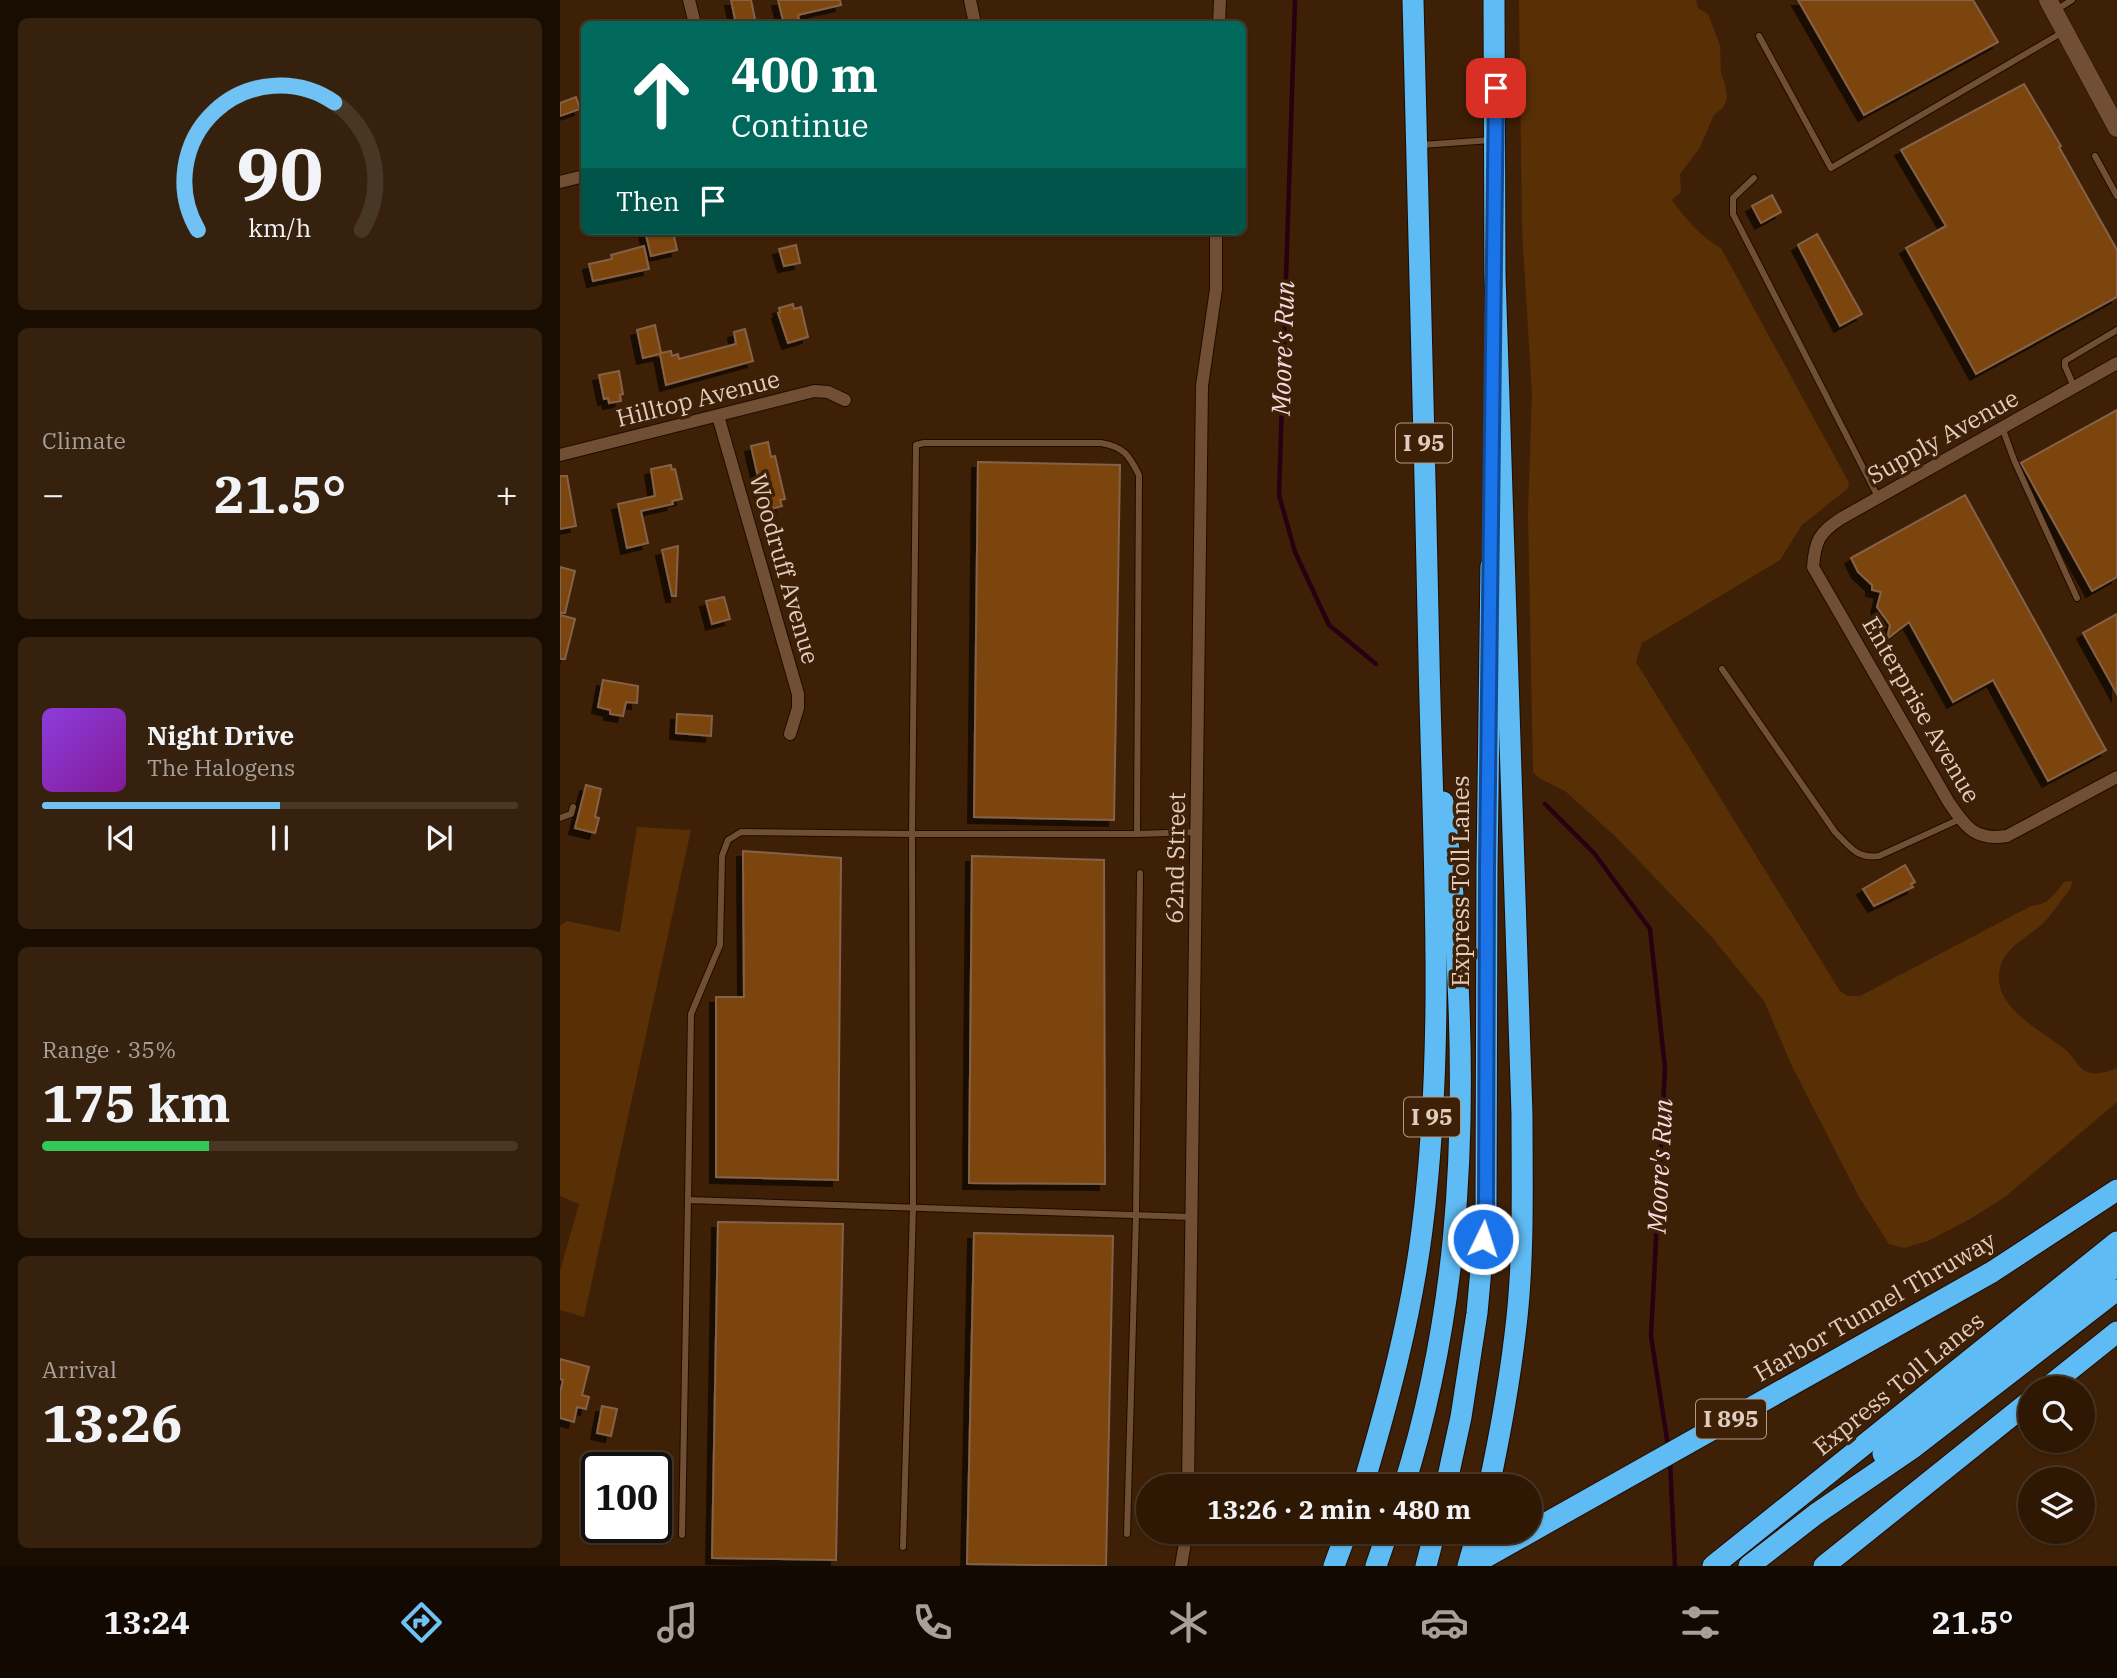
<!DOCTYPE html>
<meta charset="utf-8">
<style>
:root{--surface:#2e1804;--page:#36210e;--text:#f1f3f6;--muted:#a7a09a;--line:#493726;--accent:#70c1f4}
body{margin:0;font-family:"IBM Plex Serif",serif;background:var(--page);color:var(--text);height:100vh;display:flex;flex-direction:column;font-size:26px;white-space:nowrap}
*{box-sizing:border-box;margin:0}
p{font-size:23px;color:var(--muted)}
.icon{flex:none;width:38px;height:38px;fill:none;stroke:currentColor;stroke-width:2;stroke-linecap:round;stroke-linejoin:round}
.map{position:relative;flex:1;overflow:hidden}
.drawer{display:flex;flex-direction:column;gap:18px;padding:18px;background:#190d02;width:560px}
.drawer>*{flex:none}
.hud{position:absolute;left:21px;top:21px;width:665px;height:214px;border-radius:10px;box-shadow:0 2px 5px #0004,0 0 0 2px var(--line);background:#00695c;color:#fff;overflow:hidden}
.controls{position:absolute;left:1458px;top:1376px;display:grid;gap:14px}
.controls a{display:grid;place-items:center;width:77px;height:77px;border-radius:50%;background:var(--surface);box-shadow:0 2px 5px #0004,0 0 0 2px var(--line);font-size:35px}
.speed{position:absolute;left:21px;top:1452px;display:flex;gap:14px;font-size:35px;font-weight:700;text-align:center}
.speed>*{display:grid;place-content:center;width:91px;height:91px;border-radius:50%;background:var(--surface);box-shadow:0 2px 5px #0004,0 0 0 2px var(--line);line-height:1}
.speed .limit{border:4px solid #111;border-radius:10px;background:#fff;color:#111}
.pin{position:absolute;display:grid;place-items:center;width:60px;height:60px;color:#fff;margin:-30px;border-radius:14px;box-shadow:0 4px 10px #0006}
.me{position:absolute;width:77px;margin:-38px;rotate:4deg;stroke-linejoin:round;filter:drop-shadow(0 0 5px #0008)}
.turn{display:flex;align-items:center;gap:24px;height:147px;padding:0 35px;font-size:32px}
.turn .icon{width:91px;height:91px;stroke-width:2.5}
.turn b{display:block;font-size:49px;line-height:60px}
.then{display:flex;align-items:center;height:66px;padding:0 35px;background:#0003;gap:14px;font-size:26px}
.big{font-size:52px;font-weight:700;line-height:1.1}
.drawer .tile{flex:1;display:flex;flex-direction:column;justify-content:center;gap:10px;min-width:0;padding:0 24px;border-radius:10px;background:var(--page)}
.drawer .dial{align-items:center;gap:0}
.dial svg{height:182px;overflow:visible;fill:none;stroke:var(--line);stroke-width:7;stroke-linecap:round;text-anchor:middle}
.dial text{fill:var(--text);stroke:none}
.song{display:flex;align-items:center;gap:21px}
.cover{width:84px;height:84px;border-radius:10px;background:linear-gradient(135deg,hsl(270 70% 55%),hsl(290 70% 35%))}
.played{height:7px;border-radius:4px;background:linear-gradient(90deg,var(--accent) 50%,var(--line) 50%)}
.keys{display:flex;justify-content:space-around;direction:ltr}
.heat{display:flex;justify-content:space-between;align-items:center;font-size:38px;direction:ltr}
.charge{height:10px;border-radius:5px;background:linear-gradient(90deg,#34c759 35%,var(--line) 0)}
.trip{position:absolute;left:576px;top:1474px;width:406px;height:70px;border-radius:35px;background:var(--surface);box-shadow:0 2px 5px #0004,0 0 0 2px var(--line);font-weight:700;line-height:70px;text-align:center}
.dock{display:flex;height:112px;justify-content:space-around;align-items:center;background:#120a02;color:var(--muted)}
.dock .icon{width:49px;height:49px}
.dock .on{color:var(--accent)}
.dock b{font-size:32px;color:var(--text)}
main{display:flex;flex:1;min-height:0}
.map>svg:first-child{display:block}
.green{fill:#592f06}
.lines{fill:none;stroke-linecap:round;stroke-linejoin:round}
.stream{stroke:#280011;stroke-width:4.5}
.building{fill:#7c440d;stroke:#846248;stroke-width:2;filter:url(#shadow)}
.lane-casing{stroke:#200b00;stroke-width:8}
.street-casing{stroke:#200b00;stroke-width:14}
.secondary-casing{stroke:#200b00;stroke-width:19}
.highway-casing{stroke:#200b00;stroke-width:23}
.lane{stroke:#704f35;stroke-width:6}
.street{stroke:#704f35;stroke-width:12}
.secondary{stroke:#704f35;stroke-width:18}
.highway{stroke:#5ebbf3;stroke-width:21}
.route-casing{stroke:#114b97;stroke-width:18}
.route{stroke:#1a73e8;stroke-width:12}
.labels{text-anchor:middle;stroke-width:7;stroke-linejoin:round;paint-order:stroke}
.shield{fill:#3e2006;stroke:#b09988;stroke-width:2}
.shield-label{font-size:23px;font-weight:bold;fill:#e1cdbf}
.street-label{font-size:24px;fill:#e1cdbf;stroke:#3e2006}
.water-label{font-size:26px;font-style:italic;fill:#f3d9e1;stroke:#3e2006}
</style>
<main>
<section class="drawer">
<div class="tile dial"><svg viewBox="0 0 100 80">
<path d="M14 69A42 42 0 1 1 86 69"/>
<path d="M14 69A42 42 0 0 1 74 13" stroke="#70c1f4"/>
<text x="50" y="56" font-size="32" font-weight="700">90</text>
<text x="50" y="72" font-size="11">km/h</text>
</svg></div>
<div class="tile"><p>Climate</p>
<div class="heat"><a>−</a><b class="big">21.5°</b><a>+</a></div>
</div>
<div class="tile">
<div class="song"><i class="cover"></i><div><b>Night Drive</b><p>The Halogens</p></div></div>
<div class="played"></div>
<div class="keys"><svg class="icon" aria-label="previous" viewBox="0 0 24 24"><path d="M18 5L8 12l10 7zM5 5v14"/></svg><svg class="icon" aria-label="pause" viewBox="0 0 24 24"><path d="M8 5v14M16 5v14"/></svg><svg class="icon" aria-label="next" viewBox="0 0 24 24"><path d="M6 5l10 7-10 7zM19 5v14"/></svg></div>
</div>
<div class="tile"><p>Range · 35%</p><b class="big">175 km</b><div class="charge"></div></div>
<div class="tile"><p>Arrival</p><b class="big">13:26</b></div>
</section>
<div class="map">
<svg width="1557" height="1566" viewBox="0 0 1557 1566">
<defs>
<filter id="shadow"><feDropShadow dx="-6" dy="6" stdDeviation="0" flood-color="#0009"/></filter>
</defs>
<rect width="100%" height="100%" fill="#3e2006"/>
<!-- green -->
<g class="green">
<path d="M959,0H1136L1138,8L1148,14L1160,45L1161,74L1165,84L1167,98L1163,108L1154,115L1139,149L1120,174L1121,192L1112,200C1124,217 1142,238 1161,248L1288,481L1289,486L1286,490L1242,525L1220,560L1082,643L1076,662L1280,991L1288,996H1300L1471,906C1488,905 1494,895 1504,882L1512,881L1511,888C1503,898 1496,908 1488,918C1474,935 1445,945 1440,968C1430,1007 1482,1030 1507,1051C1513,1057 1518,1067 1525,1071C1535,1076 1548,1072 1557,1068V1102L1445,1197L1410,1219L1368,1241L1344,1248L1329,1244L1299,1197L1232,1066L1204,1001L1150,935L1057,838L1005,791L979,778L973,772L968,513L972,394L962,230Z"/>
<path d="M77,827L131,830L24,1317L0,1310V1271L19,1204L0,1196V926L7,921L60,932Z"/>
</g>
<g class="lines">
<!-- stream -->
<g class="stream">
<path d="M735,0L719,495L735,552L769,625L816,664"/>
<path d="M985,804L1034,853L1090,929L1105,1068L1091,1336L1108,1446"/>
<path d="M1110,1462L1115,1566"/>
</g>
</g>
<!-- building -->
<g class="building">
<path d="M171,0H191L196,24H176Z"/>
<path d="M218,0H280L281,5L238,15L240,24H224Z"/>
<path d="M1238,0H1413L1438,42L1304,115Z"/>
<path d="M1464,84L1501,146L1499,147L1557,250V297L1416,374L1346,248L1386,226L1341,150Z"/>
<path d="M16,97L20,109L0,116V103Z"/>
<path d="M1212,195L1221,212L1201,223L1192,206Z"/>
<path d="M85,231H113L117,250L91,256Z"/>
<path d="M1257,234L1302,314L1280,326L1238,245Z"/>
<path d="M236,245L240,263L224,266L219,249Z"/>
<path d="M84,246L89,269L33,281L29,264L52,259L51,255Z"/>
<path d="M233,304L234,309L241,307L248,337L228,343L218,313L220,312L219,308Z"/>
<path d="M95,325L101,353L111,351L112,356L118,354L119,359L176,344L174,332L185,329L193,361L106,385L100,354L83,358L77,330Z"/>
<path d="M59,371L63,394L60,395L61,401L49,403L48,398L44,399L39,375Z"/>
<path d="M1557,410V577L1532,591L1461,463Z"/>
<path d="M208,442L211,457L215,456L225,499L220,500L222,506L208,510L206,504H204L191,446Z"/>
<path d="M418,462L560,465L554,820L414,817Z"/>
<path d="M111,465L112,470L115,469L122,499L112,501L113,504L81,511L88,543L67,548L58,504L95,496L91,469Z"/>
<path d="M0,476H7L16,526L0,529Z"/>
<path d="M1405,495L1546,750L1488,781L1433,680L1393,702L1349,622L1327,639L1330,625L1317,607L1321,592L1312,590V585L1298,572L1291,558Z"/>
<path d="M118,546L116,596H112L102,550Z"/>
<path d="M0,567L15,571L5,613H0Z"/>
<path d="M164,597L170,619L152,624L146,601Z"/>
<path d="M1557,614V694L1523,633Z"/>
<path d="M0,615L15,619L5,659H0Z"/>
<path d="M43,680L78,686L77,703L66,702L63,716L50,714V710L38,707Z"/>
<path d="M117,714L152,716L151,736L116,733Z"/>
<path d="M26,785L41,789L35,817L39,818L35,833L15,828Z"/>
<path d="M183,851L281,858L278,1180L156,1177V997H184Z"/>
<path d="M412,856L544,860L545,1184L409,1183Z"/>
<path d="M1345,865L1355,882L1351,884L1353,887L1314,906L1303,889Z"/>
<path d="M158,1222L283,1224L276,1560L152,1558Z"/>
<path d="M414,1233L553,1236L546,1566L407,1564Z"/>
<path d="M0,1359L29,1367L22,1395L29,1397L26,1409L17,1407L14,1422L0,1418V1393L3,1380L0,1379Z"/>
<path d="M42,1406L57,1409L51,1436L37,1433Z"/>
</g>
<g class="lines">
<defs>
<g id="lane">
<path d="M1496,10L1512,0"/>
<path d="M1199,36L1271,168L1503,32"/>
<path d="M861,145L931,140"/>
<path d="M1535,156L1557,196"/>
<path d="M1194,178L1173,198V214L1318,497"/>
<path d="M1514,387L1505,366V361L1557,330"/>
<path d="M1442,427L1454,460L1517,598"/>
<path d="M1162,669L1275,832C1290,847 1297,859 1319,856L1400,819"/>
<path d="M0,818L11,814L13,807"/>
<path d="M577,834L579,475C569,455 564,447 541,443H364L356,445L352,834H577L637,832"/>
<path d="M128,1200L131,1014L160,945L162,856L168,840L181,832L352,834L353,1208L343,1547"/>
<path d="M567,1534L576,1217L580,873"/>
<path d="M122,1535L128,1200L631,1217"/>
</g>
<g id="street">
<path d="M129,0L135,24"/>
<path d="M410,0L415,24"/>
<path d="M659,24L660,0"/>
<path d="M0,182L24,176"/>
<path d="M1557,363L1280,519C1259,533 1255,541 1253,567L1388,801C1405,826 1414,841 1447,836L1557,777"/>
<path d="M158,416L238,694V708L230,734"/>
<path d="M0,455L254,391L268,392L285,400"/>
<path d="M628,1486L642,386L656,289V231"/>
<path d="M621,1566L627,1531"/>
</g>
<path id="secondary" d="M1488,0L1557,128"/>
<g id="highway">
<path d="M1487,1388L1557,1332"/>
<path d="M1323,1454L1557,1265"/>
<path d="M803,1486C828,1402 851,1317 862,1230C886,1042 873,850 869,660C864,440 860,220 853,0"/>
<path d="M844,1486C896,1320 906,1154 898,982C895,921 892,862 883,802"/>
<path d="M886,1486L901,1417L917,1313L926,1214L927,867L931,566"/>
<path d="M929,1486C941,1430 951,1374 957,1317C964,1251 962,1182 962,1115L935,274L934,0"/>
<path d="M774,1566L787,1531"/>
<path d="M816,1566L828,1531"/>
<path d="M866,1566L875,1531"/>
<path d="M908,1566L918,1531"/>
<path d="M910,1566L1432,1272L1557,1190"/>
<path d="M1153,1566L1557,1242"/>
<path d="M1189,1566L1256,1514L1354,1447L1557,1290"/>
<path d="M1264,1566L1470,1401"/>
</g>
</defs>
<!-- lane casing -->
<use href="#lane" class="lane-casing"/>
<!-- street casing -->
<use href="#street" class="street-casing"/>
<!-- secondary casing -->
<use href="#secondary" class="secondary-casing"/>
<!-- highway casing -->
<use href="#highway" class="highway-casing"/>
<!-- lane -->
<use href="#lane" class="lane"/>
<!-- street -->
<use href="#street" class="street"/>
<!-- secondary -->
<use href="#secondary" class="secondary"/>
<!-- highway -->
<use href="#highway" class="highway"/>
</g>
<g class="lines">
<defs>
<path id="route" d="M923,1239L926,1214L927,867L936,88"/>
</defs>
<!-- route casing -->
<use href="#route" class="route-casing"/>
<!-- route -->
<use href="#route" class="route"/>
</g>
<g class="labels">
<!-- shield labels -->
<g class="shield">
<rect x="836" y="423.5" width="56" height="39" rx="5"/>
<rect x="844" y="1097.5" width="56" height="39" rx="5"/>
<rect x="1136" y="1399.5" width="70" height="39" rx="5"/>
</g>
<g class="shield-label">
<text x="864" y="451">I 95</text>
<text x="872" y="1125">I 95</text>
<text x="1171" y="1427">I 895</text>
</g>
<!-- street labels -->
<g class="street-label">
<text transform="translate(138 399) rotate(-14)" y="8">Hilltop Avenue</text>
<text transform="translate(1383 437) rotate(-29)" y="8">Supply Avenue</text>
<text transform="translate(224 569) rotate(74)" y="8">Woodruff Avenue</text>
<text transform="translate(1361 710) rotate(60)" y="8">Enterprise Avenue</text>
<text transform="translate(616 858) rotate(-89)" y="8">62nd Street</text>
<text transform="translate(901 881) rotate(-90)" y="8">Express Toll Lanes</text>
<text transform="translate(1315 1307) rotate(-30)" y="8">Harbor Tunnel Thruway</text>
<text transform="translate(1339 1384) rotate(-39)" y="8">Express Toll Lanes</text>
</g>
<!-- water labels -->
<g class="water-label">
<text transform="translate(723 348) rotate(-88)" y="9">Moore's Run</text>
<text transform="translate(1100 1166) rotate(-87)" y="9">Moore's Run</text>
</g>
</g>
</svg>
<div class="controls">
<a><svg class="icon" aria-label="search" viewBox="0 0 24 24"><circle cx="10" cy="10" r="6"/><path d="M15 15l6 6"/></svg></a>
<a><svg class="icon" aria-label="layers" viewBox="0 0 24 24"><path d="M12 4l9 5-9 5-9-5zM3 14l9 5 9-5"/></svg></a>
</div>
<div class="speed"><div class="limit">100</div></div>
<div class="pin" style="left:936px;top:88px;background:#d93025"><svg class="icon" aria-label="arrive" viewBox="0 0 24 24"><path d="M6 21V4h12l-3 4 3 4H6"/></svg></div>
<svg class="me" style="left:923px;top:1239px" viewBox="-20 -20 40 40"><circle r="17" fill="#1a73e8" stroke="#fff" stroke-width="3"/><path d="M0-11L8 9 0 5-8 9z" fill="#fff"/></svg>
<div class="trip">13:26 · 2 min · 480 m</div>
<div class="hud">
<div class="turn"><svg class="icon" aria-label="ahead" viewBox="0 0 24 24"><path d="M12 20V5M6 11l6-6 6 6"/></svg><div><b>400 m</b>Continue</div></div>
<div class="then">Then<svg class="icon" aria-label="arrive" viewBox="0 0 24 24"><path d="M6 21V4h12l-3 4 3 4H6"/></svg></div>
</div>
</div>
</main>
<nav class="dock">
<b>13:24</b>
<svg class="icon on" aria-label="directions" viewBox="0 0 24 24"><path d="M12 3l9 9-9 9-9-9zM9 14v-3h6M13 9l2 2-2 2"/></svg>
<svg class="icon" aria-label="music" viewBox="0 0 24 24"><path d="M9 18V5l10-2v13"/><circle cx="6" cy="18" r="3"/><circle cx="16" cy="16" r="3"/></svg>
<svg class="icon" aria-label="phone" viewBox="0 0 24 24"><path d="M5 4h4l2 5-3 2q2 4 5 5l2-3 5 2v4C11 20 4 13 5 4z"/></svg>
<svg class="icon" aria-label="climate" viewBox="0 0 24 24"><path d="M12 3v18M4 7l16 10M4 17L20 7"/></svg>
<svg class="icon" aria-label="car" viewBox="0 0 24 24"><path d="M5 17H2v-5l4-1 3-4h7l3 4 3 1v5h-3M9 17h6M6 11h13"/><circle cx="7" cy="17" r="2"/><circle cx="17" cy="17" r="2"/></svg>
<svg class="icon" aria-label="filters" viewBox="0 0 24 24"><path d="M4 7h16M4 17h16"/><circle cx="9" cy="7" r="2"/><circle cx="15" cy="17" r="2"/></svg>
<b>21.5°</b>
</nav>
